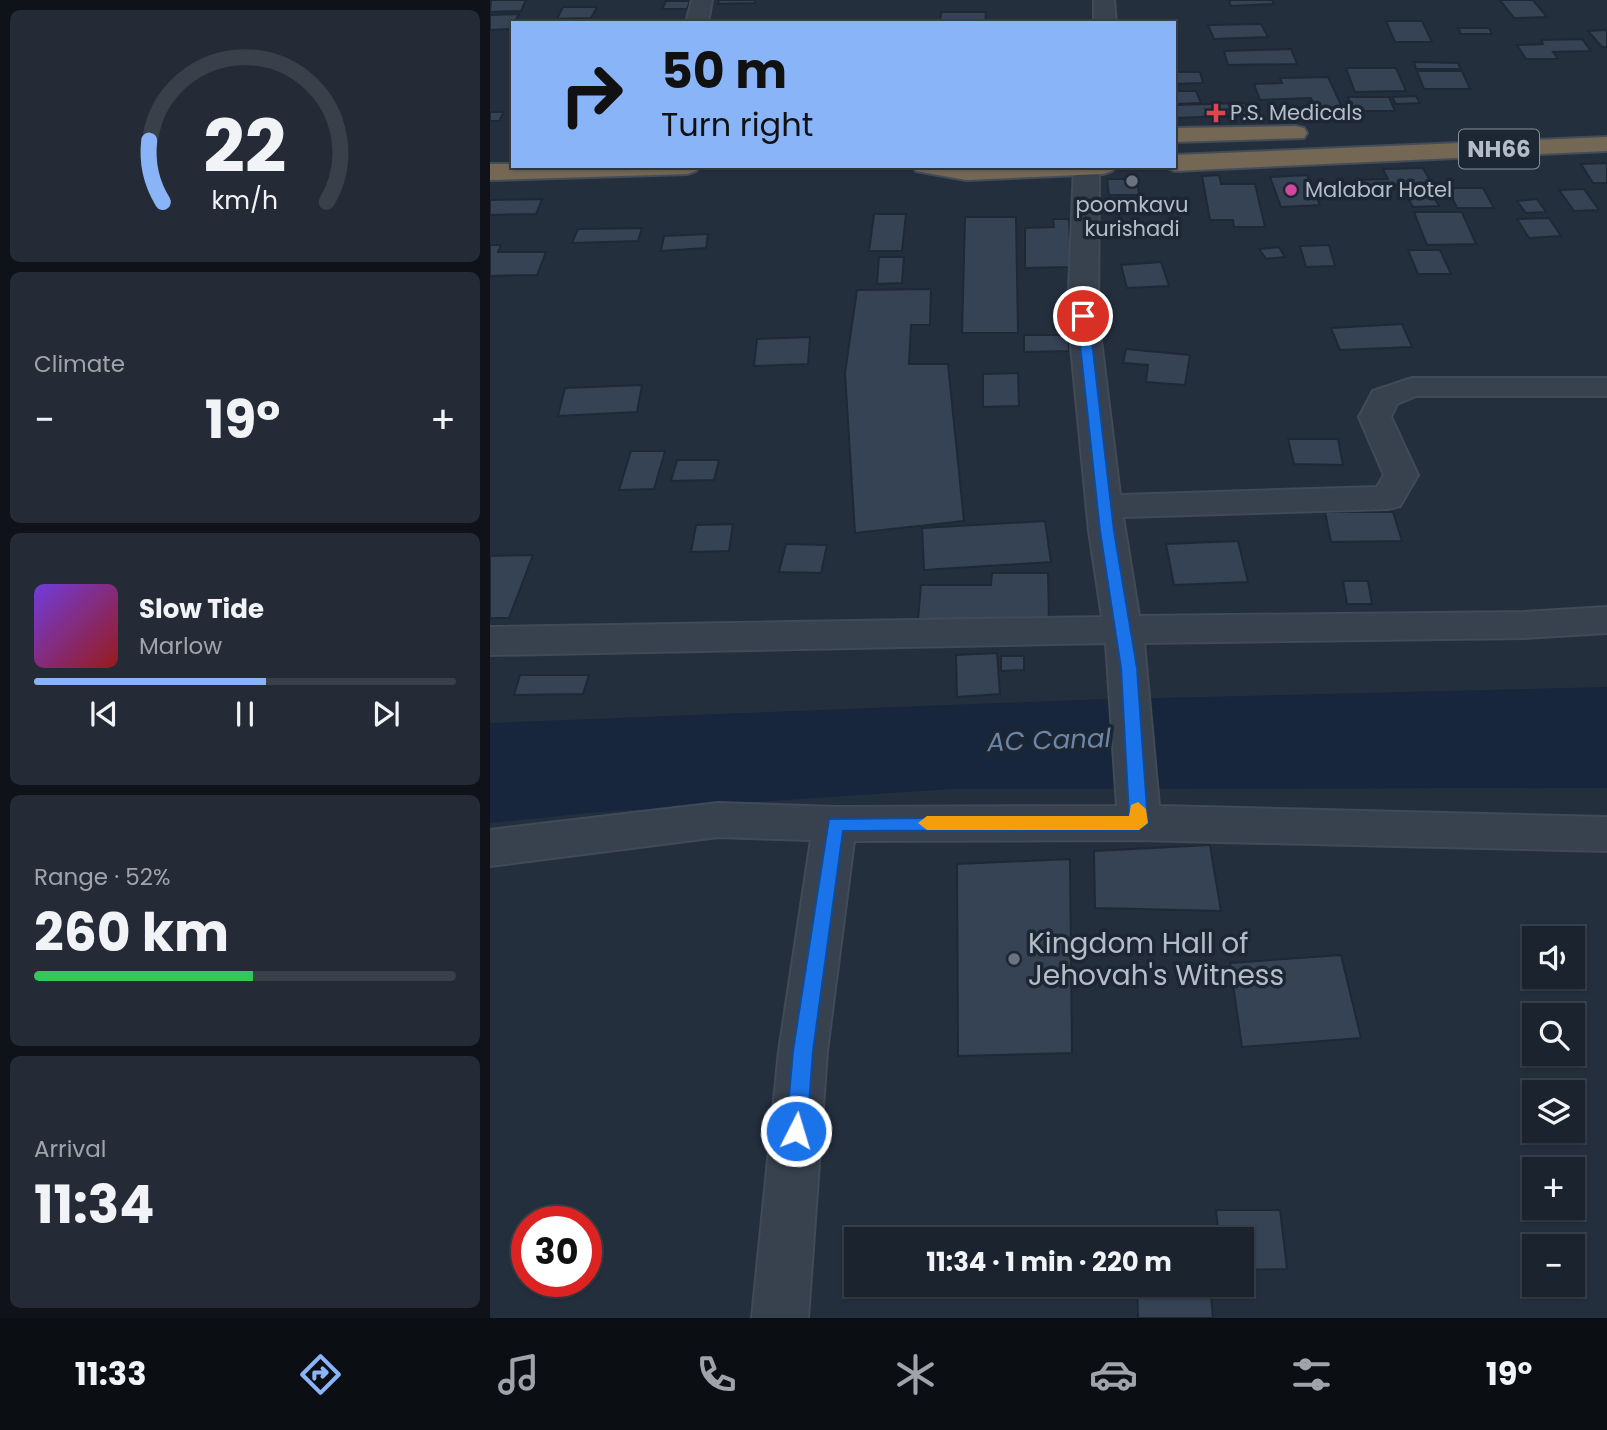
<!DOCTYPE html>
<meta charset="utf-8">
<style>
:root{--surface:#1b232e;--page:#242b36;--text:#f1f3f6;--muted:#a0a4aa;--line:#39404a;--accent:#8ab4f8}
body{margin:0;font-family:Poppins,sans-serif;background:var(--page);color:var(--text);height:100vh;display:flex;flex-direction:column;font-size:26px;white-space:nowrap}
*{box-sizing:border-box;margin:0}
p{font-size:23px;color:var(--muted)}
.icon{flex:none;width:38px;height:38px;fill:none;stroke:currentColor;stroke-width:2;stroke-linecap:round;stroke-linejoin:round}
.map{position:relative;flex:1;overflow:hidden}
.details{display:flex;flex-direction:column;gap:10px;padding:10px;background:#0f1319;width:490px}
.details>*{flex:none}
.banner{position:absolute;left:21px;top:21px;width:665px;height:147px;border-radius:0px;box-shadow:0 2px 5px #0004,0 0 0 2px var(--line);background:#8ab4f8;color:#111;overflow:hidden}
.tools{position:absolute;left:1032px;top:926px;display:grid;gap:14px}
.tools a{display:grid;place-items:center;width:63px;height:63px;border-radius:0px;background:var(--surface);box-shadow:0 2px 5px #0004,0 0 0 2px var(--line);font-size:35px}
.speed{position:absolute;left:21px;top:1206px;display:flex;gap:14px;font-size:35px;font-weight:700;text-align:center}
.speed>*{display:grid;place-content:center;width:91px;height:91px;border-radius:50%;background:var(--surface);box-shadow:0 2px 5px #0004,0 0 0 2px var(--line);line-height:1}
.speed .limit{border:10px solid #d22;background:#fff;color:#111}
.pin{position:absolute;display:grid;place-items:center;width:60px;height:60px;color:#fff;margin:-30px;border:4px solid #fff;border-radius:50%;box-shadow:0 2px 7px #0007}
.me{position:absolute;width:77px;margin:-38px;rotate:5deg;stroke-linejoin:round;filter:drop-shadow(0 0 5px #0008)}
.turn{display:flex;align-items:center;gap:24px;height:147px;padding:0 35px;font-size:32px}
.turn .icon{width:91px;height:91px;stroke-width:2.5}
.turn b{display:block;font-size:49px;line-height:60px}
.big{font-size:52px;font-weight:700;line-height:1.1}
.details .card{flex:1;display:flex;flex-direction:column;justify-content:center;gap:10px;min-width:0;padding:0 24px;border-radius:10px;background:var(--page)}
.details .dial{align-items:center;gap:0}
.dial svg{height:182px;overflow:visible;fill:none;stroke:var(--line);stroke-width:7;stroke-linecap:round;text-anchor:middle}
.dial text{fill:var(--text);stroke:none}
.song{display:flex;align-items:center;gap:21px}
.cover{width:84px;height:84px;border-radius:10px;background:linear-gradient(135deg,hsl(260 70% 55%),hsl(0 70% 35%))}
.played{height:7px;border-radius:4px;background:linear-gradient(90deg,var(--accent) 55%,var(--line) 55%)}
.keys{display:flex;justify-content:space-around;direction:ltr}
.heat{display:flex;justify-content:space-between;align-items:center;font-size:38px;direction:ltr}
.charge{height:10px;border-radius:5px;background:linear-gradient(90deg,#34c759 52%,var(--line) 0)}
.trip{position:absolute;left:354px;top:1227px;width:410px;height:70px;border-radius:0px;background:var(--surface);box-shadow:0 2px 5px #0004,0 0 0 2px var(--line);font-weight:700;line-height:70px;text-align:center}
.tab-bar{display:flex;height:112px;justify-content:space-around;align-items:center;background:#0b0e12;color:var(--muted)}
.tab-bar .icon{width:49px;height:49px}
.tab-bar .on{color:var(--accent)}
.tab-bar b{font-size:32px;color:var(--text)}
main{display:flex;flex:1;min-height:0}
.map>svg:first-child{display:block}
.water{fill:#17263c}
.building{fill:#364354;stroke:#1f2835;stroke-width:2}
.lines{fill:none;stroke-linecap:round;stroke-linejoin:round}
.minor-casing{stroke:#414a57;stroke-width:4}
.highway-casing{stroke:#434c59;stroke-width:4}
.minor{fill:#38414e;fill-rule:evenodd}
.highway{fill:#746855;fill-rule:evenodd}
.route{fill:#1a73e8;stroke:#114b97;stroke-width:2}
.slow{fill:#f59e0b}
.health-dot{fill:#e0444e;stroke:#1d2633;stroke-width:2.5}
.worship-dot{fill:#6b7280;stroke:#1d2633;stroke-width:2.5}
.hotel-dot{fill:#d1479c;stroke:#1d2633;stroke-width:2.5}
.labels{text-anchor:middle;stroke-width:7;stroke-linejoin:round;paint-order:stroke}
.far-poi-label{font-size:21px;fill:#b4bcc9;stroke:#1d2633;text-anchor:start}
.shield{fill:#1d2633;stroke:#878f9c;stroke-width:2}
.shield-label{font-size:23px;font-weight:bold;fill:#b4bcc9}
.water-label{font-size:26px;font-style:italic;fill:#6d86a8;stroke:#1d2633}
.near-poi-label{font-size:28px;fill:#b4bcc9;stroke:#1d2633;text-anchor:start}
</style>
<main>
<section class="details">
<div class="card dial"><svg viewBox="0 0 100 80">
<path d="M14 69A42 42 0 1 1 86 69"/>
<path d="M14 69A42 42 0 0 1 8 42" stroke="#8ab4f8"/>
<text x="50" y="56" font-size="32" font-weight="700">22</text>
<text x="50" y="72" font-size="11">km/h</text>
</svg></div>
<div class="card"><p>Climate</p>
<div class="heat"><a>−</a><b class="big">19°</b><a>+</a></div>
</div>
<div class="card">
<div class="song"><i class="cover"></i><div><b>Slow Tide</b><p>Marlow</p></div></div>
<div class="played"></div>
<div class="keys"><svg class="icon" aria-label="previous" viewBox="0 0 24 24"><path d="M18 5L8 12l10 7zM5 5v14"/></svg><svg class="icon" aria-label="pause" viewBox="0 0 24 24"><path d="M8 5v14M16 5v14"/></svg><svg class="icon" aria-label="next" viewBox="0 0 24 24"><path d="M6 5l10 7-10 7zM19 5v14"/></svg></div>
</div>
<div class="card"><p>Range · 52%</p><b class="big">260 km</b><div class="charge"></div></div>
<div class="card"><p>Arrival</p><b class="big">11:34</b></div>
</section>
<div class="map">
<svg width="1117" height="1318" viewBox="0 0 1117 1318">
<rect width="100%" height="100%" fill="#242f3e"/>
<!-- water -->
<path class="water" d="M1117,687V788L462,789L97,813L0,823V723L587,700Z"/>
<!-- building -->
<g class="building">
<path d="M1,0H36L31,11L0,12Z"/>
<path d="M229,0H265V3L228,4Z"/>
<path d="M739,0H782L784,4L741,6Z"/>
<path d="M1010,0H1043L1057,17L1024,18Z"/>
<path d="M176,1H200L197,9H172Z"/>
<path d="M73,7H107L101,18L67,19Z"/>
<path d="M451,12H496L495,23H450Z"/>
<path d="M29,14L21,29L0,30V15Z"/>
<path d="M896,21H932L942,42H905Z"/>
<path d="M771,24L778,37L724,39L718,25Z"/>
<path d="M968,28H999L1002,34H971Z"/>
<path d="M1117,30V47H1112L1098,31Z"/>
<path d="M1092,39L1101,51L1063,52L1068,59H1036L1027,45L1053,44L1051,40Z"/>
<path d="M801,49L807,64L738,65L734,51Z"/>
<path d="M924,62L968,63L971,69H926Z"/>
<path d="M856,68H906L916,91L865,92Z"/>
<path d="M927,71H972L980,89H934Z"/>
<path d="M684,72H710L713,83L684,84Z"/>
<path d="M838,77L854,111L826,112L821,98L770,100L764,84L792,83L790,78Z"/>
<path d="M684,91H706L711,103L684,104Z"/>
<path d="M926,96L930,103L906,104L902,97Z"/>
<path d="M858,97H899L905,111H863Z"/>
<path d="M755,103L759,115L684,118V105Z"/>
<path d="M0,112H14L9,121H0Z"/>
<path d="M1117,163V183H1103L1091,164Z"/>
<path d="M933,168L941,182L869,188L865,180L898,179L893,169Z"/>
<path d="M729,175L731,184H765L775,227H744L743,220H720L712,176Z"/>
<path d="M817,175L830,205L791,207L780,177Z"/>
<path d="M617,179H647L649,195H619Z"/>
<path d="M936,183L949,206L923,207L910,184Z"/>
<path d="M958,188H993L1004,208H967Z"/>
<path d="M1094,189L1109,210L1084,211L1069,190Z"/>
<path d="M52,199L46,214L0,215V200Z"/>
<path d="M1047,199L1056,212L1036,213L1027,201Z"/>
<path d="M641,201H660L662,214H643Z"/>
<path d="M924,212H972L986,244L937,245Z"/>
<path d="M384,214H416L412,251H379Z"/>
<path d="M475,217H526L528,333H472Z"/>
<path d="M1059,218L1071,236L1039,238L1027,219Z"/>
<path d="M563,219H579L581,267L535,268V228L564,227Z"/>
<path d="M152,228L148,241L82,243L88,229Z"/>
<path d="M218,234L216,248L171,251L174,236Z"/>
<path d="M0,245H11L8,252H56L47,275L0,276Z"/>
<path d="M839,245L845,266L816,267L810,246Z"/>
<path d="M789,247L795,257L776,259L769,249Z"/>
<path d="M918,250H950L961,274H928Z"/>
<path d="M389,257H414L412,283L387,284Z"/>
<path d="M671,262L679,286L637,288L631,265Z"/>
<path d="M441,289L440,325H421L419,364H458L474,521L365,533L355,373L367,290Z"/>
<path d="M912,324L922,347L850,350L841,328Z"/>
<path d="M534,335H578L579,351L534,352Z"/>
<path d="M320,337L318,364L264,366L267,339Z"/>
<path d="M636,349L700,355L695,385L656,382L658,365L633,363Z"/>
<path d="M528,373L529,406L493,407V374Z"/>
<path d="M152,385L147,412L68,416L75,388Z"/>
<path d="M798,439H848L853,465L804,464Z"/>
<path d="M141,451H175L164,489L129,490Z"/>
<path d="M187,460H229L224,480L181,481Z"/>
<path d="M835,512H903L912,541L841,542Z"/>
<path d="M555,521L561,562L434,570L432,528Z"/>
<path d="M243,524L239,551L201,552L206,525Z"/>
<path d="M748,541L758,582L684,585L676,544Z"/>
<path d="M296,544L337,545L331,573L289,572Z"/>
<path d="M43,555L19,618H0V556Z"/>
<path d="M502,573H558L559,620H428L431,585H501Z"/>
<path d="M853,581H878L882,604H857Z"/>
<path d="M507,653L510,694L467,697L466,655Z"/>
<path d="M511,656H534V670L511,671Z"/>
<path d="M30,675H99L93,694L24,695Z"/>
<path d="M720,845L731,911L605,908L604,851Z"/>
<path d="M580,859L582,1053L468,1056L467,864Z"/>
<path d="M851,955L871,1038L752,1047L740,963Z"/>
<path d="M726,1210H790L797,1269L751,1270V1239H729Z"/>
<path d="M647,1284H720L723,1318H648Z"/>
</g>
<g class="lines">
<defs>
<g id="minor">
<path d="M202,0H222L218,23H196Z"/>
<path d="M604,0H624L626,23H604Z"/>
<path d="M584,166L609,167L608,316L630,495L887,487L894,475L869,417L883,391L922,378H1117V396H926L907,404L901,417L928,475L910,506L898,509L633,517L649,616L1034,612L1117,607V633L1034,638L654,643L669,806L1117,817V851L649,840L364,841L337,1051L318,1318H262L289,1051L321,840L228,837L0,866V830L228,803L345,807L627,806L616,643L0,655V627L612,617L599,531L578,316Z"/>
</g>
<g id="highway">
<path d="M805,126L814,128L817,133L814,138L684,142V128Z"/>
<path d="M1117,137V151L684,171L674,166H684V155Z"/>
<path d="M0,164H23V166H210L206,171L197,174L0,180Z"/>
<path d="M422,166H626L622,171L613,174L476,180L426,171Z"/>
</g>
</defs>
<!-- minor casing -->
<use href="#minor" class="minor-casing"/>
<!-- highway casing -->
<use href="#highway" class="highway-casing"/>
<!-- minor -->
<use href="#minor" class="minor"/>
<!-- highway -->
<use href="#highway" class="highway"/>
</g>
<!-- route -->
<path class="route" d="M593,313L599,316L624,531L647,668L658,823L649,830L353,831L323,1051L317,1131L314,1138L306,1141L299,1138L296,1131L303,1051L339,819L639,816L631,668L610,531L587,316Z"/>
<!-- slow -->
<path class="slow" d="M648,802L656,809L658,823L649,830H437L428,823L437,816H639L641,805Z"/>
<!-- markers -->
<path class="health-dot" d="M722.5 102.5h7v7h7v7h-7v7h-7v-7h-7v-7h7z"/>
<g class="worship-dot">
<circle cx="642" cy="181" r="7"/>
<circle cx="524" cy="959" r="7"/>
</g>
<circle class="hotel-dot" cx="801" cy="190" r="7"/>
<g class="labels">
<!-- far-poi labels -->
<g class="far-poi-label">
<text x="740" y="120">P.S. Medicals</text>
<text x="815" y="197">Malabar Hotel</text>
<text x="642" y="212" text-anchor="middle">poomkavu<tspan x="642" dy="24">kurishadi</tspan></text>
</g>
<!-- shield labels -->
<rect class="shield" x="969" y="129.5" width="80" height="39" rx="5"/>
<g class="shield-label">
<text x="1009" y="157">NH66</text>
</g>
<!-- water labels -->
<g class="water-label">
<text transform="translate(559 740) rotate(-2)" y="9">AC Canal</text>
</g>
<!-- near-poi labels -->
<g class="near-poi-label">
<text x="538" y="953">Kingdom Hall of<tspan x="538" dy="32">Jehovah's Witness</tspan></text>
</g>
</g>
</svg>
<div class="tools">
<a><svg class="icon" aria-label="sound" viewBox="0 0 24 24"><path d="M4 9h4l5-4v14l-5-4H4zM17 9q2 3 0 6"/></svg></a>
<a><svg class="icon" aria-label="search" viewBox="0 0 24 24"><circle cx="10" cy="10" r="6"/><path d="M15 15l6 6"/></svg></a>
<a><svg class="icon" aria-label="layers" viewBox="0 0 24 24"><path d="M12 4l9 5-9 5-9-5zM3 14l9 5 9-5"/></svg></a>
<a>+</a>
<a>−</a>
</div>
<div class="speed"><div class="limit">30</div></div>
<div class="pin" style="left:593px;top:316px;background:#d93025"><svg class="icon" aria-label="arrive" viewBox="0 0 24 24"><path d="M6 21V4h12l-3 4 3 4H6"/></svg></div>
<svg class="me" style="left:306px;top:1131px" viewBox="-20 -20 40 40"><circle r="17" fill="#1a73e8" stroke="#fff" stroke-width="3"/><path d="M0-11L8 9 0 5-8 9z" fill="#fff"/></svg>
<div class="trip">11:34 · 1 min · 220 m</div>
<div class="banner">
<div class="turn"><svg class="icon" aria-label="right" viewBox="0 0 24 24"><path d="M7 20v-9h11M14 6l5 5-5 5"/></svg><div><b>50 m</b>Turn right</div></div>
</div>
</div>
</main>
<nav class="tab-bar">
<b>11:33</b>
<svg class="icon on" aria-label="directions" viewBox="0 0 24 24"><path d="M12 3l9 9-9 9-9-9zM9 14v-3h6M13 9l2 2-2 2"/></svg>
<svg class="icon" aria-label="music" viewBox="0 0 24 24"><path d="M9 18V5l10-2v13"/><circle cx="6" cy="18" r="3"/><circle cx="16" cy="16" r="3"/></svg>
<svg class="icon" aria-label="phone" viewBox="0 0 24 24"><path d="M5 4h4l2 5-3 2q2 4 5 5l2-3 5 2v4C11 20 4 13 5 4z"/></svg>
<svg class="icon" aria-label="climate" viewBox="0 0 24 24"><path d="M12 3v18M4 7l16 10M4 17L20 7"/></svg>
<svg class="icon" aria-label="car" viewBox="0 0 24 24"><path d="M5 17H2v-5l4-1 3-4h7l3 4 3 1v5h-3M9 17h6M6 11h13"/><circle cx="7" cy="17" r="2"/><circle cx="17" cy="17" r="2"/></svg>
<svg class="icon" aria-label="filters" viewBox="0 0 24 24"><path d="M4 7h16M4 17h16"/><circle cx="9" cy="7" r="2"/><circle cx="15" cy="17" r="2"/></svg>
<b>19°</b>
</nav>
